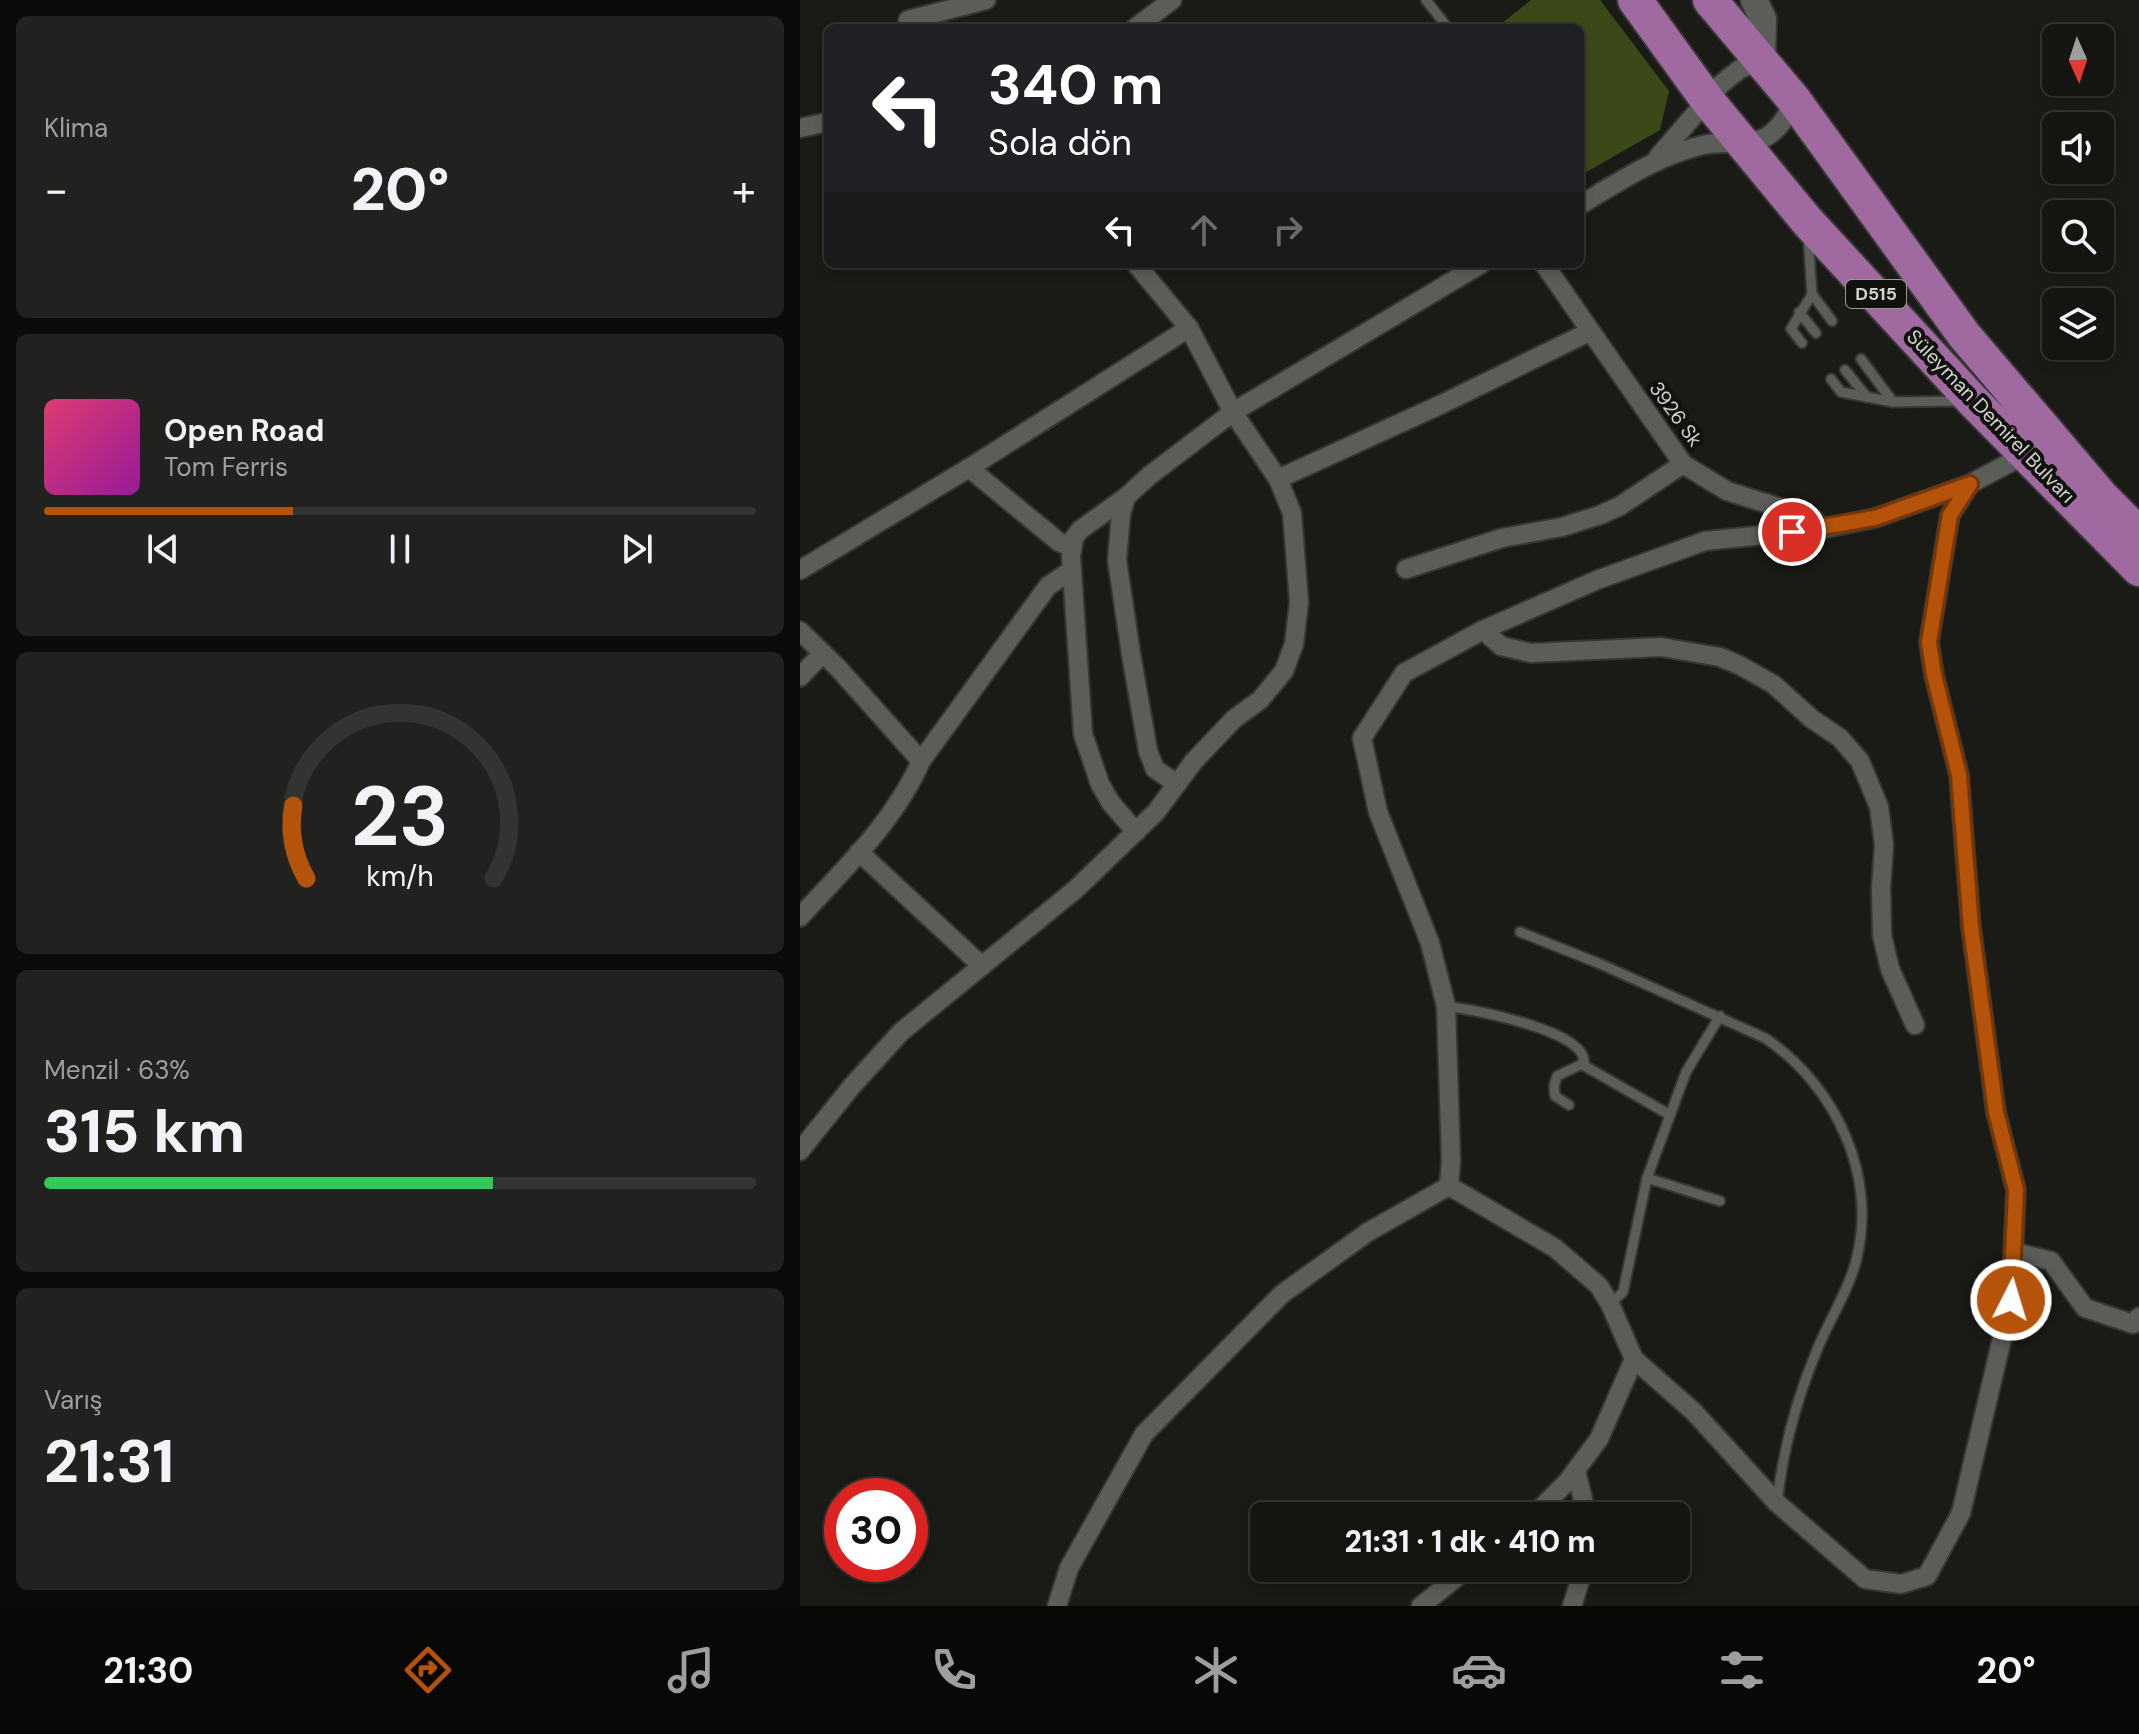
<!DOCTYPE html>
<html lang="tr">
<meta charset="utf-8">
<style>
:root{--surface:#141411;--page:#21211f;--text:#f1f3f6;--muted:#9d9e9f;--line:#333331;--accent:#b45309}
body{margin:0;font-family:"DM Sans",sans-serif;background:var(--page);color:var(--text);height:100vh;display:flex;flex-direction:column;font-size:30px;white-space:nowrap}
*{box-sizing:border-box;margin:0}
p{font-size:26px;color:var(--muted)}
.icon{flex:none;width:44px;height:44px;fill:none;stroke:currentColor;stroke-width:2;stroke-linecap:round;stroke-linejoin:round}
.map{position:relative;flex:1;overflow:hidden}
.side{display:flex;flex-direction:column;gap:16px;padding:16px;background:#0b0b09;width:800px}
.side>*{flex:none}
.hud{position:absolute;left:24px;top:24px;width:760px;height:244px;border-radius:12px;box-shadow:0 4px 12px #0003,0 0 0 2px var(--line);background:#202124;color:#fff;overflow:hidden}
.needle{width:52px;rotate:177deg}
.buttons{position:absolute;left:1242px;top:24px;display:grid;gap:16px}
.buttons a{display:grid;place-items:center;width:72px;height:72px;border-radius:12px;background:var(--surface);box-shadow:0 4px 12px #0003,0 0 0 2px var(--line);font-size:40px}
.speed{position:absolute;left:24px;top:1478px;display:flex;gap:16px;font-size:40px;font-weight:700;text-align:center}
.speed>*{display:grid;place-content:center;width:104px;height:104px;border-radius:50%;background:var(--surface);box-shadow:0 4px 12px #0003,0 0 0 2px var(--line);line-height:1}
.speed .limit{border:12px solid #d22;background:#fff;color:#111}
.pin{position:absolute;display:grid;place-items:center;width:68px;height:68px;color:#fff;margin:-34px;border:4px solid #fff;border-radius:50%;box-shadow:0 2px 8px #0007}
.me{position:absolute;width:88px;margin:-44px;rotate:5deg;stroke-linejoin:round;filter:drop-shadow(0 0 6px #0008)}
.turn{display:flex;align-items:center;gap:28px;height:168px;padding:0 32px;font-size:36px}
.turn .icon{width:104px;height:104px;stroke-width:2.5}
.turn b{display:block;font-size:56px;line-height:68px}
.lanes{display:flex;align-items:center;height:76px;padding:0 32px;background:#0003;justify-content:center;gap:40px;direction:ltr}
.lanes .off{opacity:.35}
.big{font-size:60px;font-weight:800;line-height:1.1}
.side .tile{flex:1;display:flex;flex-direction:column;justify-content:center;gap:12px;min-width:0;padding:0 28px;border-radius:12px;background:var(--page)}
.side .dial{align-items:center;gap:0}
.dial svg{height:208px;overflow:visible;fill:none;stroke:var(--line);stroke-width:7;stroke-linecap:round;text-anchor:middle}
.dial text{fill:var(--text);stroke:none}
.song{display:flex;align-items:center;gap:24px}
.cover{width:96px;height:96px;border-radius:12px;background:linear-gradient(135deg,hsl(340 70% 55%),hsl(300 70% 35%))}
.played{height:8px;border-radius:4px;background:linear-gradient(90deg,var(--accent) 35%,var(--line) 35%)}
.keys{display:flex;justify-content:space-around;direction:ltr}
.heat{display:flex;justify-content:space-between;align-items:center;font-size:44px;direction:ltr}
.charge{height:12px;border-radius:6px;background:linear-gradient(90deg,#34c759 63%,var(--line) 0)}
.trip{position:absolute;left:450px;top:1502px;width:440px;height:80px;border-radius:12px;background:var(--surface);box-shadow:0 4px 12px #0003,0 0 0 2px var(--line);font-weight:800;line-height:80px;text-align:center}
.tabs{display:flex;height:128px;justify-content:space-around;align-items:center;background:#080807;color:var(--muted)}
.tabs .icon{width:56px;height:56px}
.tabs .selected{color:var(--accent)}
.tabs b{font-size:36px;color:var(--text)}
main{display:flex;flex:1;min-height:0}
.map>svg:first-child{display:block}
.green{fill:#3b4818}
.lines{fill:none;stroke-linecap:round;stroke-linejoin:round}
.lane-casing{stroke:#363735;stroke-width:13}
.street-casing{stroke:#363735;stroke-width:22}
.secondary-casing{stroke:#363735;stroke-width:30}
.highway-casing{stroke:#363735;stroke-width:38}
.lane{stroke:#5b5e58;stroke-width:9}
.street{stroke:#5b5e58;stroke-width:18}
.secondary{stroke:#5b5e58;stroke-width:26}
.highway{stroke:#a06aa0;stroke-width:34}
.route-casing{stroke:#753606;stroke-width:20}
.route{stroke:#b45309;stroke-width:14}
.labels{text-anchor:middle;stroke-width:8;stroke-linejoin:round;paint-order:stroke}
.shield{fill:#11120e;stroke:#989996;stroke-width:2}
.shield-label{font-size:18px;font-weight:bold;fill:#d2d3d0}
.street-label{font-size:20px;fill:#d2d3d0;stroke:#11120e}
</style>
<main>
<section class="side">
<div class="tile"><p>Klima</p>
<div class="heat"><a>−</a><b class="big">20°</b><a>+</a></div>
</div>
<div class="tile">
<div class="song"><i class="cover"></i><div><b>Open Road</b><p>Tom Ferris</p></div></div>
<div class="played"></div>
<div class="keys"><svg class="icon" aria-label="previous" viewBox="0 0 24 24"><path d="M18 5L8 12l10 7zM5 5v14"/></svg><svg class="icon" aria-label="pause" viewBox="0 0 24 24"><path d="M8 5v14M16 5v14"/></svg><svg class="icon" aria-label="next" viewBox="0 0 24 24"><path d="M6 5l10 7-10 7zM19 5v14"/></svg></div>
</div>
<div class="tile dial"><svg viewBox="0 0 100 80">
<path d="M14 69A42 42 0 1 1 86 69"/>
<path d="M14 69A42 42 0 0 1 9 41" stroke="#b45309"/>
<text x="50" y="56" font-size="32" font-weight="700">23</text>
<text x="50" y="72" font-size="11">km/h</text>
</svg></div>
<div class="tile"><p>Menzil · 63%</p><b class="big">315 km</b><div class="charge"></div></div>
<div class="tile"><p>Varış</p><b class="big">21:31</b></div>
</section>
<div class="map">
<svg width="1339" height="1606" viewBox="0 0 1339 1606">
<rect width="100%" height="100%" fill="#1a1b17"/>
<!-- green -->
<path class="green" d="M731,0H800L869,91L860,130L783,174L780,172V28H696Z"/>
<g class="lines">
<defs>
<g id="lane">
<path d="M626,0L648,28"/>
<path d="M1012,294L1032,321"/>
<path d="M999,312L1016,333"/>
<path d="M1002,343L991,329L1012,294L1008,236"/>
<path d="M1061,359L1093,402"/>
<path d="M1045,370L1067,397L1093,402L1161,401"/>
<path d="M1031,379L1041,392L1067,397"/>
<path d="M720,932L798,963L965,1038C1036,1086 1078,1176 1056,1261C1048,1292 1029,1320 1017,1350C996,1400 983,1449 977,1503"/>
<path d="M646,1006C673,1010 787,1030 784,1063L757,1076L754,1086L755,1096L769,1105"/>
<path d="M783,1065L870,1115"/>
<path d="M847,1178L920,1201"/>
<path d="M810,1304L823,1292L847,1178L886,1072L920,1016"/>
</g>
<g id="street">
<path d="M108,20L186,0"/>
<path d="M335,28L372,0"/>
<path d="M0,128L28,122"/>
<path d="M858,157L921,84L940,69L962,61"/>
<path d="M780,205C820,181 857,156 903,145C923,140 944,147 964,138C980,130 987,115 994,100"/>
<path d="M744,264L883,464L927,491L1013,518L1021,529"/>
<path d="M169,468L259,542L272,547"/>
<path d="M478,479L642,404L789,332"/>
<path d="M326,497L280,530L274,538L271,556L283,734L300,784L311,803L336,832"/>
<path d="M606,569L702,538L762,527L800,515L820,506L883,464"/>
<path d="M0,570L169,468L389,328"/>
<path d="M683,630L701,646L731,653L861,647L920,657L939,665L973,684L1012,719L1040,738L1060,761L1079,807L1084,845L1081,888L1082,935L1090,969L1115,1025"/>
<path d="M0,631L39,669L121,761"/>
<path d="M0,677L23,653"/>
<path d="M377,784L355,769L348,751L331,654L317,560L321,514L326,497L349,476L433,412L681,264"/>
<path d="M59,852L182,966"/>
<path d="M0,917C44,869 95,821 121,761L248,586L272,570"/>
<path d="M0,1151L52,1086L101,1032L276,889L356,812L394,761L434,719L460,700L484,671L494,644L499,602L492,513L478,479L433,412L389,328L336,264"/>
<path d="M649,1186L755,1248L799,1286L810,1304L834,1359L894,1412L977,1503L1065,1579L1101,1584L1127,1576L1161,1513L1211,1300L1216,1190L1196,1112L1171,927L1159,775L1134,675L1129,642L1150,515L1170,484L1226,454"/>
<path d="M649,1186L651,1161L646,1006L630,943L578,812L562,738L604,673L683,630L797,580L905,541L1021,529L1075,518L1170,484"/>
<path d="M1215,1252L1251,1261L1285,1308L1333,1324L1339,1317"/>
<path d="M776,1471L787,1516"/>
<path d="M733,1516L767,1482L799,1439L834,1359"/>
<path d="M257,1606L269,1568L344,1434L482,1294L568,1232L649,1186"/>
<path d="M621,1606L668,1568"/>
<path d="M772,1606L784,1568"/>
</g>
<path id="secondary" d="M954,0L963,19L962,61"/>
<g id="highway">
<path d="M835,0L908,101L1007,221L1173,401L1339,569"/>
<path d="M910,0L994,100L1164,335L1302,497L1339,534"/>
</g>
</defs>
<!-- lane casing -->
<use href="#lane" class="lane-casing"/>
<!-- street casing -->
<use href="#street" class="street-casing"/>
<!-- secondary casing -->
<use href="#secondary" class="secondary-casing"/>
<!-- highway casing -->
<use href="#highway" class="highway-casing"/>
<!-- lane -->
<use href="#lane" class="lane"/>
<!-- street -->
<use href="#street" class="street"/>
<!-- secondary -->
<use href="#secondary" class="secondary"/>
<!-- highway -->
<use href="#highway" class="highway"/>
</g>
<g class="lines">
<defs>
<path id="route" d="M992,532L1075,518L1170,484L1150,515L1129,642L1134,675L1159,775L1171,927L1196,1112L1216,1190L1211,1300"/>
</defs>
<!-- route casing -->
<use href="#route" class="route-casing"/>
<!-- route -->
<use href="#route" class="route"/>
</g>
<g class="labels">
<!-- shield labels -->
<rect class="shield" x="1046" y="280" width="60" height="28" rx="6"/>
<g class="shield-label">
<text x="1076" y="300">D515</text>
</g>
<!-- street labels -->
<g class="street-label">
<text transform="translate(876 414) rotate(54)" y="7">3926 Sk</text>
<text transform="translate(1191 416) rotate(46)" y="7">Süleyman Demirel Bulvarı</text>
</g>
</g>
</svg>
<div class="buttons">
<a><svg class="needle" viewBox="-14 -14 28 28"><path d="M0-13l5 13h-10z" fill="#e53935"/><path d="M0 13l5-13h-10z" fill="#9d9e9f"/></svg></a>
<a><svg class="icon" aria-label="sound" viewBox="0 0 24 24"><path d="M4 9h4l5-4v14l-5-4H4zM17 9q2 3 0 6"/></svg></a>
<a><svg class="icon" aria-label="search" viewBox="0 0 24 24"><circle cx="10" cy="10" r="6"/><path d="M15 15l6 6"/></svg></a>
<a><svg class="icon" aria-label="layers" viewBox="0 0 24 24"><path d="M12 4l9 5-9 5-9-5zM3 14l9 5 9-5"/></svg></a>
</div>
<div class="speed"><div class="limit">30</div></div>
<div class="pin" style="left:992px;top:532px;background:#d93025"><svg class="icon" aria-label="arrive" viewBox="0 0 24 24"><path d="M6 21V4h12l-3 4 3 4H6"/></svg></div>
<svg class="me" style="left:1211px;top:1300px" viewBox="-20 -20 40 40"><circle r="17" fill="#b45309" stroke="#fff" stroke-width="3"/><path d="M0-11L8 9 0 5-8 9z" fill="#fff"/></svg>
<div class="trip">21:31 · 1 dk · 410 m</div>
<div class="hud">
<div class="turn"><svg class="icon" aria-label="left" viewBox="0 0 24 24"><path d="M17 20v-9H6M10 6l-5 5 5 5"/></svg><div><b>340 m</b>Sola dön</div></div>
<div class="lanes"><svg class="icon" aria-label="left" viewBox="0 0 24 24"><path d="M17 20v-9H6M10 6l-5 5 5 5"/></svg><svg class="icon off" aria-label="ahead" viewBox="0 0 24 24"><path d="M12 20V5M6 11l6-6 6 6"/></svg><svg class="icon off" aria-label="right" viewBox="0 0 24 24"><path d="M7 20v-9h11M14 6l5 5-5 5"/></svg></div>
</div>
</div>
</main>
<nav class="tabs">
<b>21:30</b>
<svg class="icon selected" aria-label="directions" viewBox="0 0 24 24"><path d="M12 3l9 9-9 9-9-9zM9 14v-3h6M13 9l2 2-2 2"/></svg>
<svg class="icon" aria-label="music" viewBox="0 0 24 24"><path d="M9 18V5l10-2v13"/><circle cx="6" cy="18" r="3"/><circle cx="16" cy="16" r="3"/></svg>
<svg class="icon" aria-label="phone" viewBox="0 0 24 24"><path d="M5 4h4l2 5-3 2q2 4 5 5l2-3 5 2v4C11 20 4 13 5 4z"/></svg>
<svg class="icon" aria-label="climate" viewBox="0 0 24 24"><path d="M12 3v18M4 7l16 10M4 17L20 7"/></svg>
<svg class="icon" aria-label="car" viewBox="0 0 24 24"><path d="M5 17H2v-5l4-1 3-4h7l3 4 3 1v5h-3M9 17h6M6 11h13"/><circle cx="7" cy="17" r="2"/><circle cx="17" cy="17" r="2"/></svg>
<svg class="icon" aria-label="filters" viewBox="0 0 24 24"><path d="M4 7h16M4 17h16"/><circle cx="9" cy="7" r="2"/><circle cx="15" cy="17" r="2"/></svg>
<b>20°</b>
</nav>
